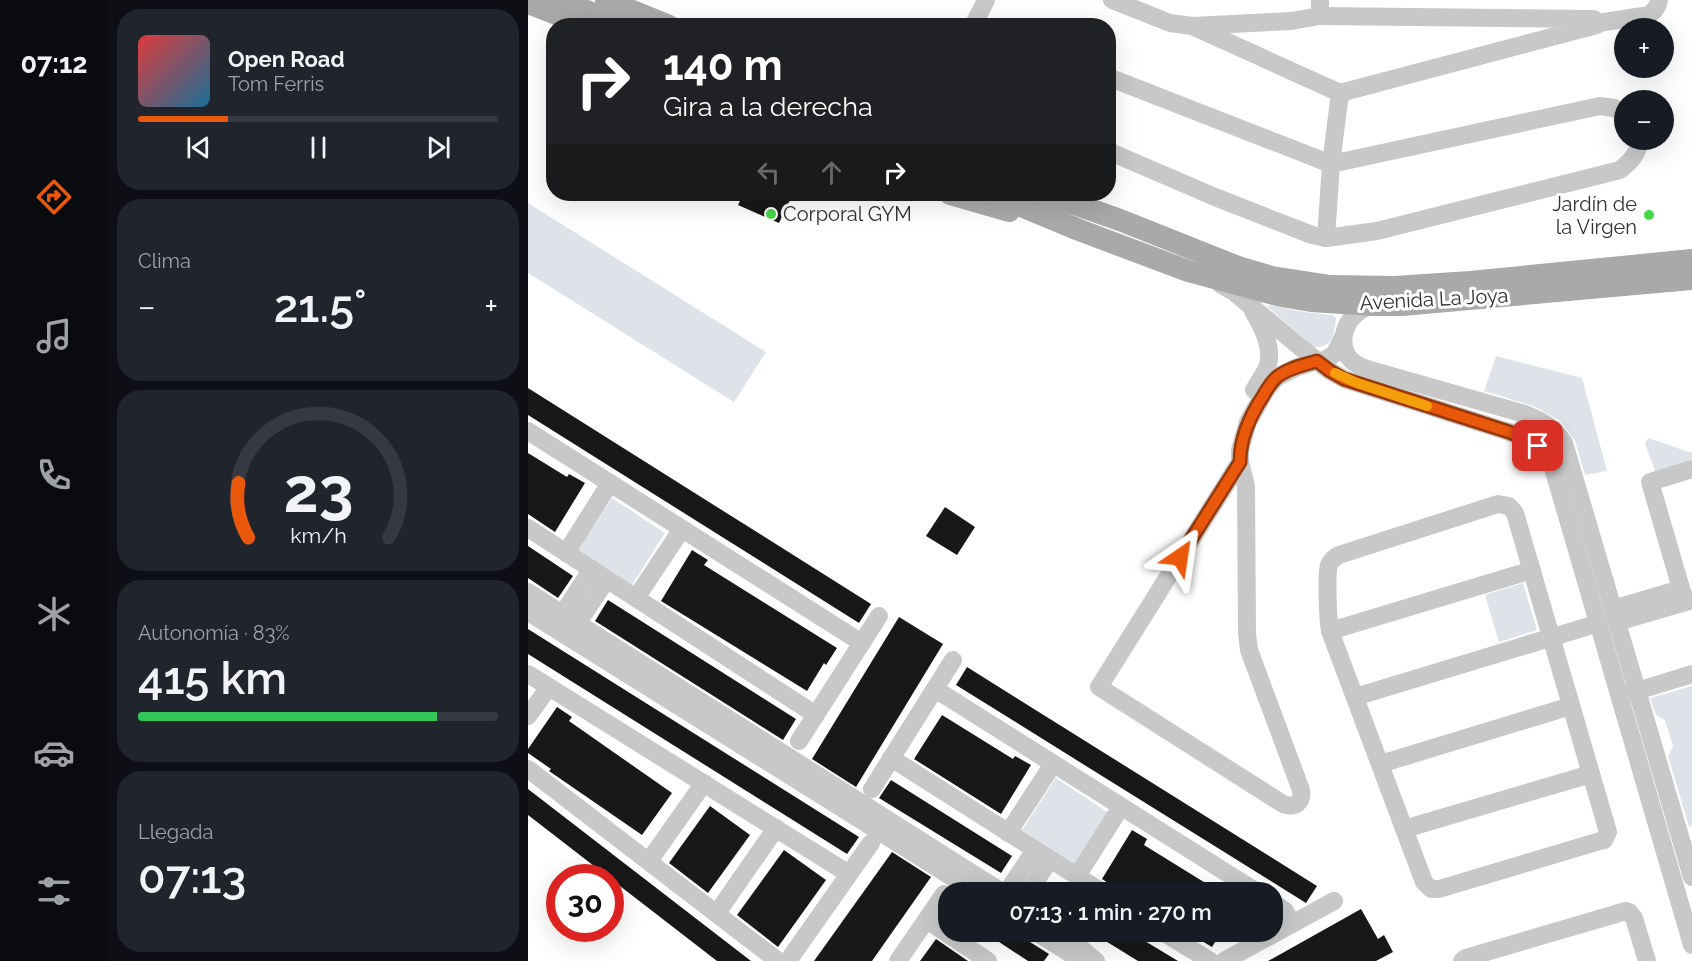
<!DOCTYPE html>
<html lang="es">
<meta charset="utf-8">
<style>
:root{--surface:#171b24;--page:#20242c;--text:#f1f3f6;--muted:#9ea1a6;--line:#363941;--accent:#ea580c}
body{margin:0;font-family:Raleway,sans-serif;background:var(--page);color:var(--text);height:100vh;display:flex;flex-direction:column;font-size:22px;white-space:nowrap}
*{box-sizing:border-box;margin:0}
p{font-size:20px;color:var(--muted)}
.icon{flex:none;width:33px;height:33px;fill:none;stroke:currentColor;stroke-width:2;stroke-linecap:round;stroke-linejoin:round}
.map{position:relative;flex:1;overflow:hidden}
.panel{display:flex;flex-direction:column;gap:9px;padding:9px;background:#0d0f14;width:420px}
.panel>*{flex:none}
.banner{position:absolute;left:18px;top:18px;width:570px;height:183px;border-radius:24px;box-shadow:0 6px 24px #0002;background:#202124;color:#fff;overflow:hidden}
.tools{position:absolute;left:1086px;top:18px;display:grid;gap:12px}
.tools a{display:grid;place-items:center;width:60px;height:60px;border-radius:50%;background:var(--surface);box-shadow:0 6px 24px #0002;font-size:30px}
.speed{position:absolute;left:18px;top:864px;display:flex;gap:12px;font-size:30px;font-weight:700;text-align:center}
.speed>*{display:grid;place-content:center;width:78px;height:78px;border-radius:50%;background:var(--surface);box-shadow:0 6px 24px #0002;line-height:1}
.speed .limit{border:9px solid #d22;background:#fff;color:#111}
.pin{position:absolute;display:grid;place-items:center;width:51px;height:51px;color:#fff;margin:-26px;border-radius:12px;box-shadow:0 3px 9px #0006}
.me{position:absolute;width:66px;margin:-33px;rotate:32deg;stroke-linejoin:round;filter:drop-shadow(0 0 4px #0008)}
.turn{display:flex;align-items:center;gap:21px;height:126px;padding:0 18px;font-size:27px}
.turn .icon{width:78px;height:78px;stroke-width:2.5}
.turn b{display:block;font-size:42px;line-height:51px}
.lanes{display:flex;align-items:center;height:57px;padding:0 18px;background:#0003;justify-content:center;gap:30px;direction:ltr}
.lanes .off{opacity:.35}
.big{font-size:45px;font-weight:600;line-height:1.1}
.panel .widget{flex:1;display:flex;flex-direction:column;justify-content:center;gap:9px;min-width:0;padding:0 21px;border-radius:24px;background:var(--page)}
.panel .dial{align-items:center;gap:0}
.dial svg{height:156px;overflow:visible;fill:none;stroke:var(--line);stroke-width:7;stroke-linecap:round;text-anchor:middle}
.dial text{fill:var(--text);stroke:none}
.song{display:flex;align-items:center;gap:18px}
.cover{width:72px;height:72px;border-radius:9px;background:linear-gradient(135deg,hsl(0 70% 55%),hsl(200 70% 35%))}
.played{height:6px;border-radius:3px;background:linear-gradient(90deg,var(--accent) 25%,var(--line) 25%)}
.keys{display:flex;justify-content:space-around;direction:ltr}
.heat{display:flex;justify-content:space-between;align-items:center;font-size:33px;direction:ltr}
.charge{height:9px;border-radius:4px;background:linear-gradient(90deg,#34c759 83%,var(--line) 0)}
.trip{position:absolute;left:410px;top:882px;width:345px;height:60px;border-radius:24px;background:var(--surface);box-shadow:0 6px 24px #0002;font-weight:600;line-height:60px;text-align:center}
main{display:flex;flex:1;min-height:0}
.menu{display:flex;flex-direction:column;width:108px;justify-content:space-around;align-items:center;background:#090b0e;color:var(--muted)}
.menu .icon{width:42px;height:42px}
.menu .selected{color:var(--accent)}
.menu b{font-size:27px;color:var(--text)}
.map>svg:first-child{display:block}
.green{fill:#dee3e9}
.building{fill:#181818}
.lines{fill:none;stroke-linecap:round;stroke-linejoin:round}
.minor{stroke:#c8c8c8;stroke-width:18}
.major{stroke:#a9a9a9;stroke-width:22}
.route-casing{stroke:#983908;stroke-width:15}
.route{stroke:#ea580c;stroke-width:10}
.slow{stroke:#f59e0b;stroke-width:10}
.poi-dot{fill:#45d646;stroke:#fff;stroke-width:2}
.labels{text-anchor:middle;stroke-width:6;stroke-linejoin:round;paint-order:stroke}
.poi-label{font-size:20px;fill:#313131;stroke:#fff;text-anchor:end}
.street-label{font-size:20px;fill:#313131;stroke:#fff}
</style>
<main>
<nav class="menu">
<b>07:12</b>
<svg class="icon selected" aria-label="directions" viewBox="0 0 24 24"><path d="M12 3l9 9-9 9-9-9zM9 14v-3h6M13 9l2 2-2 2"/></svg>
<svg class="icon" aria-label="music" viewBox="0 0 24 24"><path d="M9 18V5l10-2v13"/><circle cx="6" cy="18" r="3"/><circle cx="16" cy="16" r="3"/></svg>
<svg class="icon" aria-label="phone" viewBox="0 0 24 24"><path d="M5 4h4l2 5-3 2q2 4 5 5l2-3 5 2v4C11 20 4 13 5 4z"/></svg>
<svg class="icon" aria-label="climate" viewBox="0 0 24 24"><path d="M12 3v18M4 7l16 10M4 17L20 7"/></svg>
<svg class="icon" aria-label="car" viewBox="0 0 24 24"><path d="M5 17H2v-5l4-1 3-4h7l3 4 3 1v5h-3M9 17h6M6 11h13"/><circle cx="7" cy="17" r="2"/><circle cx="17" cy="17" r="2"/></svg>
<svg class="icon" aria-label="filters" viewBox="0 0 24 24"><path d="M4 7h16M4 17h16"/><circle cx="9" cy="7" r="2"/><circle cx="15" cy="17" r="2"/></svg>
</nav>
<section class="panel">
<div class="widget">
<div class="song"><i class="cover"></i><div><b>Open Road</b><p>Tom Ferris</p></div></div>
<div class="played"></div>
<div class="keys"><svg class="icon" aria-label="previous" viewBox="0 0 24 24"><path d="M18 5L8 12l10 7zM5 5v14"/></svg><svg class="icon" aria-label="pause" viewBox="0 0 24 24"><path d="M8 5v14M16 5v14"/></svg><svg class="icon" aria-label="next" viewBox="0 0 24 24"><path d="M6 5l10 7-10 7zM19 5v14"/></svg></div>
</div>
<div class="widget"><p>Clima</p>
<div class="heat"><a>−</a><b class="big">21.5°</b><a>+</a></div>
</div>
<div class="widget dial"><svg viewBox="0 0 100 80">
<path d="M14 69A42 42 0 1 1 86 69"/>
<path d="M14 69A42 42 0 0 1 9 41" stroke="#ea580c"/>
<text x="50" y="56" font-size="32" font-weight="700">23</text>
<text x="50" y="72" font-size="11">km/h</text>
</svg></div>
<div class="widget"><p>Autonomía · 83%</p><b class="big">415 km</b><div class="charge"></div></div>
<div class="widget"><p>Llegada</p><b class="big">07:13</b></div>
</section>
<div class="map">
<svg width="1164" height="961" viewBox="0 0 1164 961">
<rect width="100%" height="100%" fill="#fff"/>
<!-- green -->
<g class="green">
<path d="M0,203L238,352L206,402L0,273Z"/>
<path d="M740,305L776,312L804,315L808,318C806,334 805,348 786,347L740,307Z"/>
<path d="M968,356L1054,378L1079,471L1057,475L1047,441L1032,420L1005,406L956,391Z"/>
<path d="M1120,438L1164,453V465L1129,476L1117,444Z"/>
<path d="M84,498L137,533L104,585L50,550Z"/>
<path d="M995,583L1009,630L971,642L957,595Z"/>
<path d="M1164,686V826L1161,827L1140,756L1145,746L1137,720L1128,715L1122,698Z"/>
<path d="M528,778L581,813L547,865L494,830Z"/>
</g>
<!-- building -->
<g class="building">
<path d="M196,194H265L251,223L210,205L212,201Z"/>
<path d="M0,388L343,604L331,623L0,415Z"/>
<path d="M0,453L39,477L41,474L57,483L27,532L0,514Z"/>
<path d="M417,507L447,527L429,555L398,536Z"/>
<path d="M0,546L45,576L30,598L0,578Z"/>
<path d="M164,550L180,560L176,565L309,648L298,665L296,663L279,691L133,601Z"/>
<path d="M80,600L268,719L255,740L67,621Z"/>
<path d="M371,617L415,644L328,787L284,759Z"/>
<path d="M0,629L331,837L319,854L0,654Z"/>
<path d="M439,667L789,886L778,903L428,685Z"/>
<path d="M29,707L44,717L41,721L144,793L114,835L21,771L23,769L0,753V749Z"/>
<path d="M414,715L485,759L487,756L503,765L473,814L386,759Z"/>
<path d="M363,780L484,856L473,873L351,798Z"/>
<path d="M0,789L223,961H189L0,815Z"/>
<path d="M182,806L222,835L180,893L141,863Z"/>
<path d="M604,830L619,839L616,845L692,892H591L584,888L580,883L574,879Z"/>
<path d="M256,850L298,880L250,947L209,915Z"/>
<path d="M364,852L403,877L344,961H286Z"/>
<path d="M833,909L850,939L856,935L865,952L848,961H740Z"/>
<path d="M456,932H493L497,934L502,942L521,954L516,961H500Z"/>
<path d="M563,932H602L650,961H610Z"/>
<path d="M659,932H693L684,947Z"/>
<path d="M408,939L440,961H392Z"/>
</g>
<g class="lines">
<!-- minor -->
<g class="minor">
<path d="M584,0L642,23L664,26L763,21L792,16V0"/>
<path d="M792,16L1066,19L1070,23L1069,25L812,93"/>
<path d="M1070,23L1121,15C1127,11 1130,7 1131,0"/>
<path d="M445,26L458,0"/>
<path d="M580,77L803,164L812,93L664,26"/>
<path d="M580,151L687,197L784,235L798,238L803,164L1072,106L1086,108L1096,114"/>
<path d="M798,238L849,231L1092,170C1103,161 1110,154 1112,140"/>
<path d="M692,284L706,292L789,361L802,371L816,379L981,432C1003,441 1015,445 1025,468L1164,945"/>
<path d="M845,305C841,307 835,308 832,311C815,322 809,347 824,361C829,365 836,368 842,370L997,414C1014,421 1026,427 1036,443L1164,877"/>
<path d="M725,311C734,327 745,346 740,365C737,374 730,382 726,390"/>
<path d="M0,431L334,643"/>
<path d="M712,462L571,687L755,804C767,808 775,803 773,790L721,650L719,633L718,486L712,462V450L720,422L738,390L748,378L767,368L789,361H794L802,357L807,353L815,337"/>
<path d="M970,504L981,506L987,513L1080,832L1076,840L1072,841L911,889H903L896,882L802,631C800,620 798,575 801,565C803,560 806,558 811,555Z"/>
<path d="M0,528L288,715"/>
<path d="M38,553L82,483"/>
<path d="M0,592L474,892"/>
<path d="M108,598L154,529"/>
<path d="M1157,602L1122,482L1164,469"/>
<path d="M1085,609L1153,589"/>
<path d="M0,612L448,892"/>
<path d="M1089,622L1164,600"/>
<path d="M34,625V615L64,569"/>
<path d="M39,630L49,624L79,579"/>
<path d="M802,631L1004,570"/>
<path d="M0,674L321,874"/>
<path d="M407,689L729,892"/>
<path d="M1099,694L1164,674"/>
<path d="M827,697L1071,623"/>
<path d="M0,716L21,687"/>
<path d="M271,741L351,616"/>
<path d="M363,758L574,892"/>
<path d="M852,764L1043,706"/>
<path d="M0,769L250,961"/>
<path d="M344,789L425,660"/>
<path d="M876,829L1063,774"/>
<path d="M480,833L525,764"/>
<path d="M121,861L176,783"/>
<path d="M549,876L593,807"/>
<path d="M479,892L507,850"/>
<path d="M501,892L522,859"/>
<path d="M744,902L757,911L764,924"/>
<path d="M189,913L248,828"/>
<path d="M399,920L460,961"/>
<path d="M508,932L540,952L550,961"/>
<path d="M635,932L682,961"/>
<path d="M542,939L568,961"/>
<path d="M260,961L343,843"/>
<path d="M370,961L416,894"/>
<path d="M696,961L806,901"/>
<path d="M934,961L938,958L1098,911L1101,912L1106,918L1119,961"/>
</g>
<!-- major -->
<g class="major">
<path d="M32,0L95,26"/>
<path d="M78,0L141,26"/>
<path d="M0,3L49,22"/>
<path d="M422,194L481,211"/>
<path d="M464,194L551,230L660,271L753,296L783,301L845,305H874L1164,279"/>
<path d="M518,194L592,220L710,267L744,277L802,286L867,287L942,282L1164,260"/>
</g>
</g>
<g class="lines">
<defs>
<path id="route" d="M652,557L712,462C712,437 722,416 735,396C739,389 743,382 749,377C760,368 776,365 789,361L802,371L816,379L981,432L999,439L1010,446"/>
</defs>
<!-- route casing -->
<use href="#route" class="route-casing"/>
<!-- route -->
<use href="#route" class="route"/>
<!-- slow -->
<path class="slow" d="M807,373L829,383L899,406"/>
</g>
<!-- markers -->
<g class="poi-dot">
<circle cx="243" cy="214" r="6"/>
<circle cx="1121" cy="215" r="6"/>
</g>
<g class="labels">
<!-- poi labels -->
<g class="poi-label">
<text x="1109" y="211">Jardín de<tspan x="1109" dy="23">la Virgen</tspan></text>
<text x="255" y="221" text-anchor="start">Corporal GYM</text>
</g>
<!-- street labels -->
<g class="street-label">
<text transform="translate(906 299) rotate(-3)" y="7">Avenida La Joya</text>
</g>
</g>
</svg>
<div class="tools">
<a>+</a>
<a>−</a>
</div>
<div class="speed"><div class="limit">30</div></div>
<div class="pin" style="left:1010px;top:446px;background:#d93025"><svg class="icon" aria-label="arrive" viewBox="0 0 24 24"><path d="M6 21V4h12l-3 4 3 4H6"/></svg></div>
<svg class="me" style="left:652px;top:557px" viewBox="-20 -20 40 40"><path d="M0-17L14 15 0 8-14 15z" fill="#ea580c" stroke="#fff" stroke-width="4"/></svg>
<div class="trip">07:13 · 1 min · 270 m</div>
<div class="banner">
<div class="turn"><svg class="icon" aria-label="right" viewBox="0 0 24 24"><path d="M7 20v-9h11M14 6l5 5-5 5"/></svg><div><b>140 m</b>Gira a la derecha</div></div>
<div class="lanes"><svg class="icon off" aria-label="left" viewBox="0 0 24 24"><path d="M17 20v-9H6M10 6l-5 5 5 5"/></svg><svg class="icon off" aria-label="ahead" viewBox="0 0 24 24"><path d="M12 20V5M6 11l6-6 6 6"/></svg><svg class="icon" aria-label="right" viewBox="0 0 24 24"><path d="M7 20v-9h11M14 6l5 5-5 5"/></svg></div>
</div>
</div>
</main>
